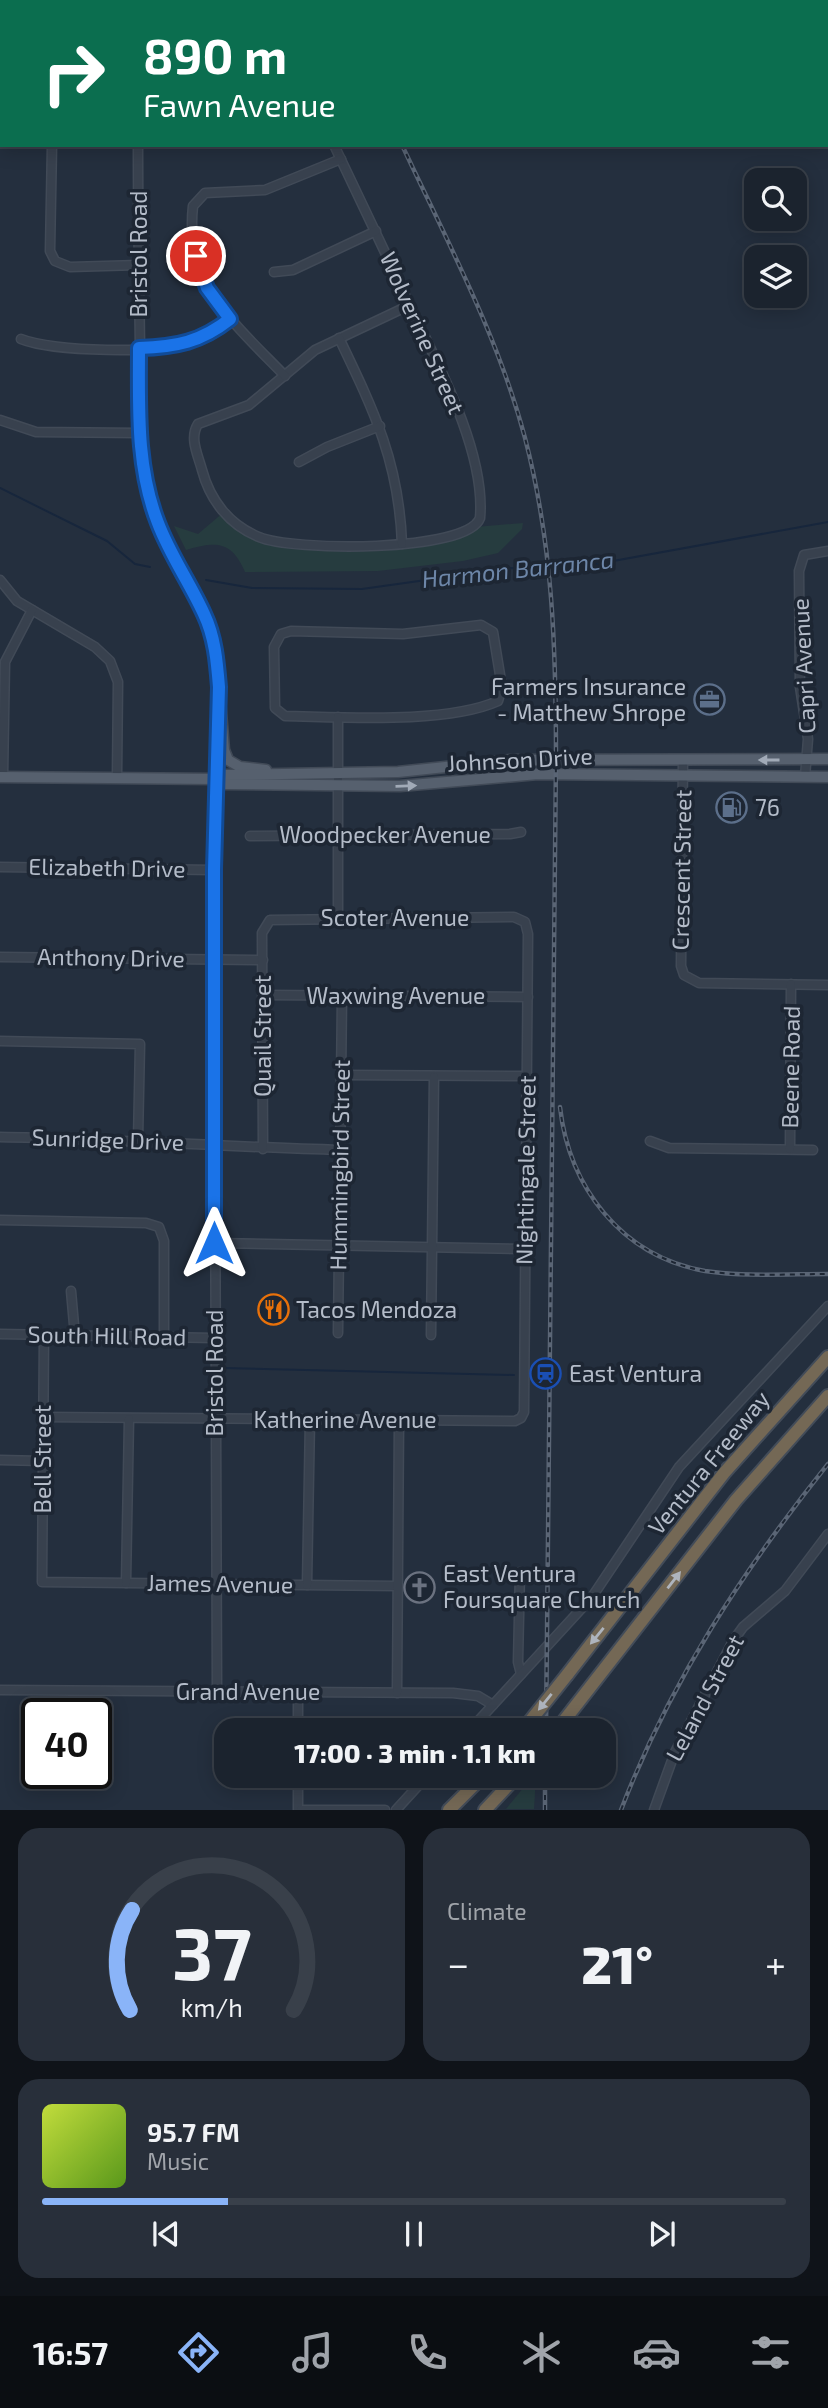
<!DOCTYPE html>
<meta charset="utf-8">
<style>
:root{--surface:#1b232e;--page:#282f3a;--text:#f1f3f6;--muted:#a0a4aa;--line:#39404a;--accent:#8ab4f8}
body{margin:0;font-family:"Exo 2",sans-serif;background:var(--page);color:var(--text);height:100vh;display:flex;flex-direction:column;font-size:26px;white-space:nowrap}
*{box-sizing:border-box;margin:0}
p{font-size:23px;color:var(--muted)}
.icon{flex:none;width:38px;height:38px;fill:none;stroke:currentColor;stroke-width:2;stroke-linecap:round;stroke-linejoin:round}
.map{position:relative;height:1810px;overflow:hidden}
.sheet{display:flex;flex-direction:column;gap:18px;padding:18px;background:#0f1319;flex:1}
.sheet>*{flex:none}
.top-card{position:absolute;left:0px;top:0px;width:830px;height:147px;box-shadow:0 4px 18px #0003,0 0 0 2px var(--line);background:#0b6e4f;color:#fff;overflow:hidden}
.fabs{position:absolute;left:744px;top:168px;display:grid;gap:14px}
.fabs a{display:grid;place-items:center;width:63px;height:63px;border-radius:14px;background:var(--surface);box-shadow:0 4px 18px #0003,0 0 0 2px var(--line);font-size:35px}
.speed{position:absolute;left:21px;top:1698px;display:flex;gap:14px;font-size:35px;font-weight:700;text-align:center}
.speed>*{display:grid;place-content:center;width:91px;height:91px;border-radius:50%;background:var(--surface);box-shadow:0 4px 18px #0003,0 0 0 2px var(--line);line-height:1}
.speed .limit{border:4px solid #111;border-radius:10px;background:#fff;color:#111}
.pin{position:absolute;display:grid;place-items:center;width:60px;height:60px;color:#fff;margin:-30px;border:4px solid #fff;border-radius:50%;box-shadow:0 2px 7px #0007}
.me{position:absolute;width:77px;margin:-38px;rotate:0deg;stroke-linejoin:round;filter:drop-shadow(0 0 5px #0008)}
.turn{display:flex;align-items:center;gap:24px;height:147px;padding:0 28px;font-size:32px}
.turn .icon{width:91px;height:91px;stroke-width:2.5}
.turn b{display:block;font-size:49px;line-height:60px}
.big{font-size:52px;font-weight:800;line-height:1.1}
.sheet .widget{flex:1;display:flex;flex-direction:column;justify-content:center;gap:10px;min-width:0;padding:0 24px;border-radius:21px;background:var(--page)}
.sheet .dial{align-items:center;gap:0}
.dial svg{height:182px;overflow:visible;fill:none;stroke:var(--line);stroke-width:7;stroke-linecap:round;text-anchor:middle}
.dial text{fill:var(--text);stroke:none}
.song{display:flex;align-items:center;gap:21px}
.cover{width:84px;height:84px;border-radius:10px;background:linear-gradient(135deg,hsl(70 70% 55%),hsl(90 70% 35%))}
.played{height:7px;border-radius:4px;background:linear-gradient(90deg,var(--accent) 25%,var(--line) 25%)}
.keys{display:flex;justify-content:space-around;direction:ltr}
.heat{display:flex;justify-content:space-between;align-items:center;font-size:38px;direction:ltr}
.sheet .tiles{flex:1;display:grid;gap:18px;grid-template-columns:1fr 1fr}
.widget:last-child{grid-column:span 2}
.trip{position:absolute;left:214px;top:1718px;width:402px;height:70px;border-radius:21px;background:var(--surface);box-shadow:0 4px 18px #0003,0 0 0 2px var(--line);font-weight:800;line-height:70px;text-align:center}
.tabs{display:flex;height:112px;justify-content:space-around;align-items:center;background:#0b0e12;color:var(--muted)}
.tabs .icon{width:49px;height:49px}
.tabs .active{color:var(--accent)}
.tabs b{font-size:32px;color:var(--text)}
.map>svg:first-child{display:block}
.green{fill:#263c3f}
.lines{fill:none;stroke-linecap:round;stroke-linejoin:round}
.stream{stroke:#17263c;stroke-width:2}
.minor-casing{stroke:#414a57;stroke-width:11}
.major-casing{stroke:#414a57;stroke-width:13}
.highway-casing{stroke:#434c59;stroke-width:16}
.minor{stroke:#38414e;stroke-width:8}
.major{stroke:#56606e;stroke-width:10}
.highway{stroke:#746855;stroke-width:12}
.rail-casing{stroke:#5a6575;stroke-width:4.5}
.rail{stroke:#1d2633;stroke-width:2;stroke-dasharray:5;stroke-linecap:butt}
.highway-bridge-casing{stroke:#434c59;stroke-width:16;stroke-linecap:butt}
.highway-bridge{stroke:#746855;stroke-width:12}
.oneway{fill:#a1aab7}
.oneway2{fill:#aeb4bd}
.route-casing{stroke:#114b97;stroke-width:18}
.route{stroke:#1a73e8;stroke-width:12}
.labels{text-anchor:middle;stroke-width:7;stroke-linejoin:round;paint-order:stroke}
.street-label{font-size:23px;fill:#b4bcc9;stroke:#1d2633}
.poi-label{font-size:23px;fill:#b4bcc9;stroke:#1d2633;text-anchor:start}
.water-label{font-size:24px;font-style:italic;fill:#6d86a8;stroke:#1d2633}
</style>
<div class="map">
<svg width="828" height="1810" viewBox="0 0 828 1810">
<rect width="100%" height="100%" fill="#242f3e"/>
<!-- green -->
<g class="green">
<path d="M224,512L233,522L274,542L403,544L475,527L523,523L522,529L498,553L463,561L378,571L245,572C232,541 216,541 186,550L174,526L198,534Z"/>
<path d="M533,1776H536L534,1809H506Z"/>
</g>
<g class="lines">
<!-- stream -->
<g class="stream">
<path d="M0,488L107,541L135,564L150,567"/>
<path d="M206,580L252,588L362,589L511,568L569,569L828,522"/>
<path d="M222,1368L514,1375"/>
</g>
<defs>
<g id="minor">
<path d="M134,0V2"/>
<path d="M51,2V0"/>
<path d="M0,109H2"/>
<path d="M52,145L50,251L55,261L70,267L139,265"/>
<path d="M138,145C138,212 139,280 140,347C140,396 136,446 148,494C167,565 220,615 219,692"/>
<path d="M334,145C360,199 385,252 410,306C438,364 486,453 480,518C467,553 291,551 259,537C229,525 210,500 202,470C198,455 189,438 198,424L249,405L315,350L410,305"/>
<path d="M274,272L293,270L376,231"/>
<path d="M339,338C374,411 399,462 402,544"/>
<path d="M21,339C53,352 161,354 193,342C207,337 218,328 230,319"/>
<path d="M285,376C236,325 184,284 193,206L205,193L265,190L341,159"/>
<path d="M0,420L36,432L139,433"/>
<path d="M299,462L327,447L380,426"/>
<path d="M0,580L17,601L95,647L110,661L118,682L117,777"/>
<path d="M481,625L493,632L502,687L498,701C447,724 343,717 285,716L275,708L274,647L281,634L291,631L403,634Z"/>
<path d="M338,717V918"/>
<path d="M683,760L681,966L684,975L699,983L828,985"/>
<path d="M3,777L5,662L32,610"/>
<path d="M805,777L808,739L800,687L799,571L804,555L828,551"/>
<path d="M250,836L510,834L521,832"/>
<path d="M0,867L214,870"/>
<path d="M0,957L263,960"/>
<path d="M263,995L528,997"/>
<path d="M0,1041L140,1044L138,1140"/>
<path d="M342,1075L527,1076"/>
<path d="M0,1137C114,1139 227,1147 341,1150"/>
<path d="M650,1141L669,1148L813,1150"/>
<path d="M790,1149L791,984"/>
<path d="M0,1220L146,1223L159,1227L164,1241V1337"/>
<path d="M213,1243L525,1249"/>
<path d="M71,1291L75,1336"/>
<path d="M338,1333L342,997"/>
<path d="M0,1334L214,1338"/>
<path d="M44,1335L42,1582L398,1586"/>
<path d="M431,1335L434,1077"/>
<path d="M43,1417L515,1421L521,1418L524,1412L528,934L525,922L514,917L270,920L262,933L263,1149"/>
<path d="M0,1460L43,1461"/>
<path d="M520,1572L518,1662L521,1674"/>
<path d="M126,1583L129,1419"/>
<path d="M307,1585L310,1419"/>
<path d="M0,1690L453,1693L478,1696L493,1705"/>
<path d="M217,1692L214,870L218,722"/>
<path d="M397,1693L399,1421"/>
<path d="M298,1731V1692"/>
<path d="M469,1731L592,1597L679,1467L828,1306"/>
<path d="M298,1810V1776"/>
<path d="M301,1810H385"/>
<path d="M396,1810L427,1776"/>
<path d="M654,1810L675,1752L733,1641L743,1627L785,1591L828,1534"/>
</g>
<g id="major">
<path d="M219,687L224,750L228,760L240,767L266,770"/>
<path d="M0,777L215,779L225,775L398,772L511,760L828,759"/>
<path d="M215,779L225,784L400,786L538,774L828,777"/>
</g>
<g id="highway">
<path d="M567,1675L724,1473L828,1357"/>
<path d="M556,1731L736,1500L828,1396"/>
<path d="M449,1810L483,1776"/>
<path d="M485,1810L517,1776"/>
</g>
</defs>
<!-- minor casing -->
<use href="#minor" class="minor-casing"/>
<!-- major casing -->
<use href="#major" class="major-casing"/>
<!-- highway casing -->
<use href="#highway" class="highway-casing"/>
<!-- minor -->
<use href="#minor" class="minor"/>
<!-- major -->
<use href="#major" class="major"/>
<!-- highway -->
<use href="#highway" class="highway"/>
<defs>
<g id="rail">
<path d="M333,0L334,2"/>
<path d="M402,145C447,241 498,336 525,438C553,545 556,650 556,759L546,1731"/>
<path d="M560,1107C569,1187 621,1256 705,1271C745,1277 788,1274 828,1274"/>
<path d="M545,1810V1776"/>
<path d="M621,1810C670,1682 743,1570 828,1464"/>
</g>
</defs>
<!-- rail casing -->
<use href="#rail" class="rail-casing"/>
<!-- rail -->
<use href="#rail" class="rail"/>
<defs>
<path id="highway-bridge" d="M523,1730L567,1675"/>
</defs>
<!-- highway-bridge casing -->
<use href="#highway-bridge" class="highway-bridge-casing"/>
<!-- highway-bridge -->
<use href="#highway-bridge" class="highway-bridge"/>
</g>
<!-- one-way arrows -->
<defs><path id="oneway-solid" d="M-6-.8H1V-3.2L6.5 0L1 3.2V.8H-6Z" transform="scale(1.75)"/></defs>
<g class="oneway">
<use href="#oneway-solid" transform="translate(769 760) rotate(-180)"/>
<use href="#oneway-solid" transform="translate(406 786) rotate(-2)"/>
</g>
<g class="oneway2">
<use href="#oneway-solid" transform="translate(674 1580) rotate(-52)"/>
<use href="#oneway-solid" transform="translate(597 1636) rotate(129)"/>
<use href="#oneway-solid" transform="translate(545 1702) rotate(129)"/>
</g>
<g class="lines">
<defs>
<path id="route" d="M196,256L207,288L230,319C201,342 176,347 139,348C139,407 136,467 158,523C170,555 190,583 204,614C215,637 217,662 219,687L214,870V1243"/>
</defs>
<!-- route casing -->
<use href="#route" class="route-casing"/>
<!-- route -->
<use href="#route" class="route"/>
</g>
<!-- icons -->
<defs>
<symbol id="office-ring" viewBox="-11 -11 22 22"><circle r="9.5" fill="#1d2633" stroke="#5c6f8a" stroke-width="1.5"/><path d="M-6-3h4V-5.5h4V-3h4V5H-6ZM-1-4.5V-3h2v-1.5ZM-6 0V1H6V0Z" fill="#5c6f8a"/></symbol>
<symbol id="fuel-ring" viewBox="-11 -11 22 22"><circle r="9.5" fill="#1d2633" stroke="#5c6f8a" stroke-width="1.5"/><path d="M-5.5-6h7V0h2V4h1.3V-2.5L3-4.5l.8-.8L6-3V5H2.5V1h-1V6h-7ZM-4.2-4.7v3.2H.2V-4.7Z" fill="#5c6f8a"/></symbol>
<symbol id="restaurant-ring" viewBox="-11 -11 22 22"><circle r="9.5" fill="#1d2633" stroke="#e8710a" stroke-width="1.5"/><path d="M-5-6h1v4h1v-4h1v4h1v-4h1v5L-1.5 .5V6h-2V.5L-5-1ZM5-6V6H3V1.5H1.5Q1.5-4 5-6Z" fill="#e8710a"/></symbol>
<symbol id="station-ring" viewBox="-11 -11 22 22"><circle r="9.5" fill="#1d2633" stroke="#1a4fb4" stroke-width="1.5"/><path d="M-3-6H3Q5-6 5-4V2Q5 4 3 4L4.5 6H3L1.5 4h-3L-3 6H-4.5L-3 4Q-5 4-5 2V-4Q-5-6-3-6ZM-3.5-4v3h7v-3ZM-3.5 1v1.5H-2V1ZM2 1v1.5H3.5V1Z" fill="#1a4fb4"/></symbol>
<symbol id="church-ring" viewBox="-11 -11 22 22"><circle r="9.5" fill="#1d2633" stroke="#6b7280" stroke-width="1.5"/><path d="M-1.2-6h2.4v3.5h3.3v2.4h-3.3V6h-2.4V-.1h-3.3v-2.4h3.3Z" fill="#6b7280"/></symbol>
</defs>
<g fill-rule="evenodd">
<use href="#office-ring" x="692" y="682" width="35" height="35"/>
<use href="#fuel-ring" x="714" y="790" width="35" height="35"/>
<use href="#restaurant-ring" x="256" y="1292" width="35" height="35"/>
<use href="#station-ring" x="528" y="1356" width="35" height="35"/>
<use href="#church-ring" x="402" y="1570" width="35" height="35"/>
</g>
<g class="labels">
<!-- street labels -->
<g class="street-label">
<text transform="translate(139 254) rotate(-90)" y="8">Bristol Road</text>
<text transform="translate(422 333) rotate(66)" y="8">Wolverine Street</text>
<text transform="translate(804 666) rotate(-93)" y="8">Capri Avenue</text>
<text transform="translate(520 760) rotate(-3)" y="8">Johnson Drive</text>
<text x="385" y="843">Woodpecker Avenue</text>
<text transform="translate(107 868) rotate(1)" y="8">Elizabeth Drive</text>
<text transform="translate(682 870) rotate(-89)" y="8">Crescent Street</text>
<text x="395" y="926">Scoter Avenue</text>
<text transform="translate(111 958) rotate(1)" y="8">Anthony Drive</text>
<text x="396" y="1004">Waxwing Avenue</text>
<text transform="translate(263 1036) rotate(-90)" y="8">Quail Street</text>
<text transform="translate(791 1067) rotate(-89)" y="8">Beene Road</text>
<text transform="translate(108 1140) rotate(2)" y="8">Sunridge Drive</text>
<text transform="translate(340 1165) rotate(-89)" y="8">Hummingbird Street</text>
<text transform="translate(526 1170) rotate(-89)" y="8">Nightingale Street</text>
<text transform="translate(107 1336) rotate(1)" y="8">South Hill Road</text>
<text transform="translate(215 1373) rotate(-90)" y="8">Bristol Road</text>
<text x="345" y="1428">Katherine Avenue</text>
<text transform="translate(43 1459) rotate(-90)" y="8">Bell Street</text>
<text transform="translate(709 1463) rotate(-51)" y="8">Ventura Freeway</text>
<text transform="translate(220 1584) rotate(1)" y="8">James Avenue</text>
<text x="248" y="1700">Grand Avenue</text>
<text transform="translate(705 1698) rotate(-62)" y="8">Leland Street</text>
</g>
<!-- poi labels -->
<g class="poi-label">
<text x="686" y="695" text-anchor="end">Farmers Insurance<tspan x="686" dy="26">- Matthew Shrope</tspan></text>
<text x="755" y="816">76</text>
<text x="296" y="1318">Tacos Mendoza</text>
<text x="569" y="1382">East Ventura</text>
<text x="443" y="1582">East Ventura<tspan x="443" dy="26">Foursquare Church</tspan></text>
</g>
<!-- water labels -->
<g class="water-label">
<text transform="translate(518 570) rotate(-6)" y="8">Harmon Barranca</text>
</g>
</g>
</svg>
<div class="fabs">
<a><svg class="icon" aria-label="search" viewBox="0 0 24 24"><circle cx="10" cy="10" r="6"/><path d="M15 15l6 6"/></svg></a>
<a><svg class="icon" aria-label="layers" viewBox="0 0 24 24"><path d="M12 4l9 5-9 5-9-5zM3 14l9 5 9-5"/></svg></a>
</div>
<div class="speed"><div class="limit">40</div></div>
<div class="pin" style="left:196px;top:256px;background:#d93025"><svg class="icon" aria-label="arrive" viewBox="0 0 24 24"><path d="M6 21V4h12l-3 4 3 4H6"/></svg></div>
<svg class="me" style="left:214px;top:1243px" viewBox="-20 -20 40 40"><path d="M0-17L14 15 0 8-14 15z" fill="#1a73e8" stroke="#fff" stroke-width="4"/></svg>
<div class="trip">17:00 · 3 min · 1.1 km</div>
<div class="top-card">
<div class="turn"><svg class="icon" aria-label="right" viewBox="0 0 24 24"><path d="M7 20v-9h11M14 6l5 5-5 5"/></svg><div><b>890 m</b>Fawn Avenue</div></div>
</div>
</div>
<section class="sheet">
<div class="tiles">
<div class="widget dial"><svg viewBox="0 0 100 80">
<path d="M14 69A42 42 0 1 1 86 69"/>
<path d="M14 69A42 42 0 0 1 15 25" stroke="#8ab4f8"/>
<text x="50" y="56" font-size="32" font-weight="700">37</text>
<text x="50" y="72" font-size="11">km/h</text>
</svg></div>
<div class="widget"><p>Climate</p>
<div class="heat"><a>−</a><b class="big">21°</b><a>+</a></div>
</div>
<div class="widget">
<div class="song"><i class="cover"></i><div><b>95.7 FM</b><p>Music</p></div></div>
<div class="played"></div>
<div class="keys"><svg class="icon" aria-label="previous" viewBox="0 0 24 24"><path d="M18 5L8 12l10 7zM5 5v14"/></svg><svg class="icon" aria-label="pause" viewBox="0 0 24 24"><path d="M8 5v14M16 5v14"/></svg><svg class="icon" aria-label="next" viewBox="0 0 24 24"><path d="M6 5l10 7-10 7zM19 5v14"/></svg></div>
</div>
</div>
</section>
<nav class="tabs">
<b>16:57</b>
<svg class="icon active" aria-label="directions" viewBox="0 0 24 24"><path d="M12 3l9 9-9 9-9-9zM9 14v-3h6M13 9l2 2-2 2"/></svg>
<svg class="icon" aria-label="music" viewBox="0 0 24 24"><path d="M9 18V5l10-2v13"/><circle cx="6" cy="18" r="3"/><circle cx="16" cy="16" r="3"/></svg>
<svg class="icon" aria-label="phone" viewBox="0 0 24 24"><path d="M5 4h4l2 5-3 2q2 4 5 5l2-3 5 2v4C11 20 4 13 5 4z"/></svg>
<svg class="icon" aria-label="climate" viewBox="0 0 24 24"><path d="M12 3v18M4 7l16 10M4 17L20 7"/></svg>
<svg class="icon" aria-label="car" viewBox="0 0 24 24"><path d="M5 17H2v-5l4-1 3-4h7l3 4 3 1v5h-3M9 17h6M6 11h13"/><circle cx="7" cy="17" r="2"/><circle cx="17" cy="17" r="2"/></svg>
<svg class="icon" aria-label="filters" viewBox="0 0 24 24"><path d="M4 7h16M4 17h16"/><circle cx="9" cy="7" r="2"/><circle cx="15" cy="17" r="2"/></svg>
</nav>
